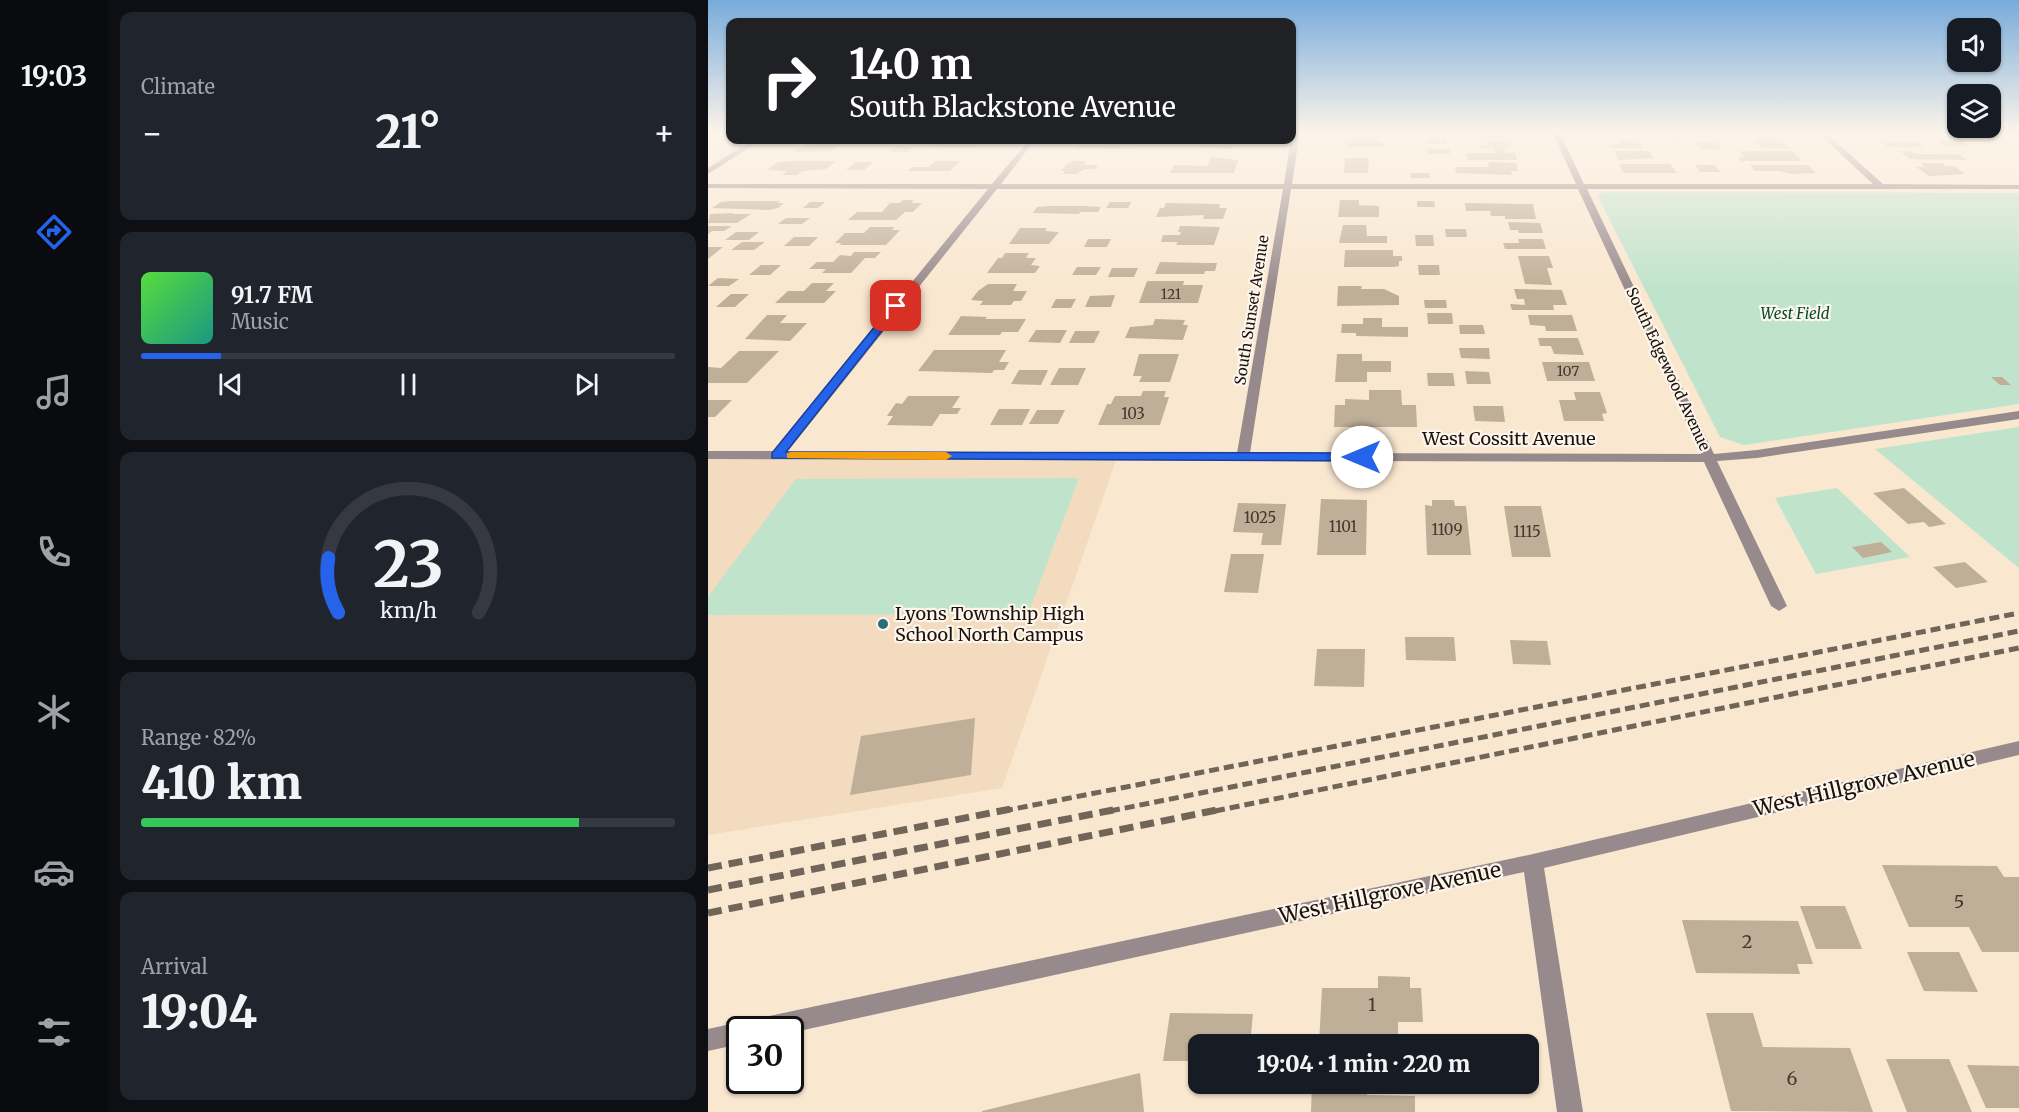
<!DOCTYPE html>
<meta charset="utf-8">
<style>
:root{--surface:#171b24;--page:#20242c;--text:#f1f3f6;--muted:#9ea1a6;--line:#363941;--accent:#2563eb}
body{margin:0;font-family:Merriweather,serif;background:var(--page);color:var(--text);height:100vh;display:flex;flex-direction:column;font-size:22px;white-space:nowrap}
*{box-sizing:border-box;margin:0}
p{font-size:20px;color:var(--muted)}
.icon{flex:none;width:33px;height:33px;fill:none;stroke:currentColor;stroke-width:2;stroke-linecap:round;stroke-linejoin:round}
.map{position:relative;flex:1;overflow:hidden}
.details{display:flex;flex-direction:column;gap:12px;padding:12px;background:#0d0f14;width:600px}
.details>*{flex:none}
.top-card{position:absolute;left:18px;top:18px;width:570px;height:126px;border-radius:12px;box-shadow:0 2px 4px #0004;background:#202124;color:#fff;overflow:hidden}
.buttons{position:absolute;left:1239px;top:18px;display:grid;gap:12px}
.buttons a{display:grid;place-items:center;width:54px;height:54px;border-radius:12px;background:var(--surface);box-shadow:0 2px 4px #0004;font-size:30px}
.speed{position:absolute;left:18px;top:1016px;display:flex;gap:12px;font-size:30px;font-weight:700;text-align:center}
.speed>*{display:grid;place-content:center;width:78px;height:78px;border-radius:50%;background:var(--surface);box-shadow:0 2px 4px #0004;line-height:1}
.speed .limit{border:3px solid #111;border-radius:9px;background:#fff;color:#111}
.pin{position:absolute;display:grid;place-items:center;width:51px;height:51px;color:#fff;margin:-26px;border-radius:12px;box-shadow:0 3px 9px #0006}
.me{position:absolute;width:66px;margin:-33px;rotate:270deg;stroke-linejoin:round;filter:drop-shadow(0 0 4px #0008)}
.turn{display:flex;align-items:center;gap:21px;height:126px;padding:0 24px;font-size:27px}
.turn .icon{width:78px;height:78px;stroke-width:2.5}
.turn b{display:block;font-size:42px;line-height:51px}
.big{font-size:45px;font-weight:800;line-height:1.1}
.details .widget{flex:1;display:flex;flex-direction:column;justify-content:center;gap:9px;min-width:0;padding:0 21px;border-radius:12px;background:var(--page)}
.details .dial{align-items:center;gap:0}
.dial svg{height:156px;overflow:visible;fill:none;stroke:var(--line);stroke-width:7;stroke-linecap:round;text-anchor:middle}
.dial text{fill:var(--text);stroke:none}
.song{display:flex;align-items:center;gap:18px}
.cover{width:72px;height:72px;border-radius:9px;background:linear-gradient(135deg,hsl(110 70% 55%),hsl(170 70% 35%))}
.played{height:6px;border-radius:3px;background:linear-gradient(90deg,var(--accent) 15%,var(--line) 15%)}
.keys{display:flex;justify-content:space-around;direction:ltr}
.heat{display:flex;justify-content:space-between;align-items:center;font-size:33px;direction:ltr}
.charge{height:9px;border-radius:4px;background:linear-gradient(90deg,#34c759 82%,var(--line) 0)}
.trip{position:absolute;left:480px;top:1034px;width:351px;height:60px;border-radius:12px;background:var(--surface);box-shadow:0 2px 4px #0004;font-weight:800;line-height:60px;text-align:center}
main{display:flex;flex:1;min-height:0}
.dock{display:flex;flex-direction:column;width:108px;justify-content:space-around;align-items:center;background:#090b0e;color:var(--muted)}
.dock .icon{width:42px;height:42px}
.dock .selected{color:var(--accent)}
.dock b{font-size:27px;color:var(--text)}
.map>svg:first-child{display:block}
.built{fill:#f2dbbe}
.green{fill:#c0e3cc}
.building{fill:#c0af98}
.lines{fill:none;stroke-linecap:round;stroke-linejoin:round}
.minor{fill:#978a8c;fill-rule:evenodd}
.rail-far1{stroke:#706558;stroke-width:5;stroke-dasharray:10 5;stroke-linecap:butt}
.rail{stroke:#706558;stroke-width:7;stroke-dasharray:14 7;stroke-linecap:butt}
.route{fill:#2563eb;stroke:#184099;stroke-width:1.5}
.slow{fill:#f59e0b}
.poi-dot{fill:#276e7b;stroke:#fef6ed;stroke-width:2}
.labels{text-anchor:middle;stroke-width:4.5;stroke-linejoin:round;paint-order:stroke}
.far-number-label{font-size:14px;fill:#433a2e}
.far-street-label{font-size:15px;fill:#19130b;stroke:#fef6ed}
.far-park-label{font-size:15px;font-style:italic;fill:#044f2e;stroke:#fef6ed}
.number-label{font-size:15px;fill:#433a2e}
.street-label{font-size:18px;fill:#19130b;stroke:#fef6ed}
.poi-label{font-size:18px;fill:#19130b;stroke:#fef6ed;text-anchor:start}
.near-number-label{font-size:18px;fill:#433a2e}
.near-street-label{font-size:21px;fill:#19130b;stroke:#fef6ed}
</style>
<main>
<nav class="dock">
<b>19:03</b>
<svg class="icon selected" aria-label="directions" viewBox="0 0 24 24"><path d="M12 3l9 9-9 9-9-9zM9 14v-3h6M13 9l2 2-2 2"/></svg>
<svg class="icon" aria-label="music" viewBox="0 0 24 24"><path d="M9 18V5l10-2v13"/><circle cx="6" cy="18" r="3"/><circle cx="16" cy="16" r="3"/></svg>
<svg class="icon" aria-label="phone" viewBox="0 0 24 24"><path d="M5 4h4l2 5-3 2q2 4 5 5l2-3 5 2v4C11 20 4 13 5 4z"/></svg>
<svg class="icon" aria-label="climate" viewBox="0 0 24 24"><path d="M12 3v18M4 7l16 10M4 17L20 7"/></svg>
<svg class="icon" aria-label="car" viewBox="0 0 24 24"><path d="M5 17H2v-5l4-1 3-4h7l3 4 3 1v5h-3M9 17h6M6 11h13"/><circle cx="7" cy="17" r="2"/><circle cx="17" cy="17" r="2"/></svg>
<svg class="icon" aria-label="filters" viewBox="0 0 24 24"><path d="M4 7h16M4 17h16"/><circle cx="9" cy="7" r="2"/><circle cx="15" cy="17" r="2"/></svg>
</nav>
<section class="details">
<div class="widget"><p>Climate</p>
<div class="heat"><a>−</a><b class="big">21°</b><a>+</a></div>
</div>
<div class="widget">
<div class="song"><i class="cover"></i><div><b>91.7 FM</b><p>Music</p></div></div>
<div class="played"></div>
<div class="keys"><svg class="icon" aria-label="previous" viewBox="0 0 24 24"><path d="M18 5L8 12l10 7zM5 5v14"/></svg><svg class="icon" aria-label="pause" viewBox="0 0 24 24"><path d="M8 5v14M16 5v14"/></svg><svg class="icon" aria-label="next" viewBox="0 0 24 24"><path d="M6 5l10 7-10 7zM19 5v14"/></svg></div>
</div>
<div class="widget dial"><svg viewBox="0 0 100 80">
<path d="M14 69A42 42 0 1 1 86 69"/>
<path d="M14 69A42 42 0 0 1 9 41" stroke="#2563eb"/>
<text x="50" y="56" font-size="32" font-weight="700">23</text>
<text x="50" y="72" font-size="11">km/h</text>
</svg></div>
<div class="widget"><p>Range · 82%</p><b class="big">410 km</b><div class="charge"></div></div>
<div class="widget"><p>Arrival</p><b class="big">19:04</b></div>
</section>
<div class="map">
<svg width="1311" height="1112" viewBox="0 0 1311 1112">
<rect width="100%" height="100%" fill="#f9e7d0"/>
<!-- built -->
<path class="built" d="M0,459L408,460L294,788L0,835Z"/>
<!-- green -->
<g class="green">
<path d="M902,192L1311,193V404L1036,445L1012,437L890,197L892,193Z"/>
<path d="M1311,427V568L1167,449Z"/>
<path d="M371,478L320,614L0,615V597L88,479Z"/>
<path d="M1129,488L1202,557L1108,574L1067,498Z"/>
</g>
<!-- building -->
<g class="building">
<path d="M645,133H684V137H672L670,139V143H677V147H638V143H645Z"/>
<path d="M769,133H799L800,138H771Z"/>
<path d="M957,133H975L978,138H960Z"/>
<path d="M1184,133H1218L1224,137H1190Z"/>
<path d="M721,138H738L739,144H721Z"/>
<path d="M1046,139H1072L1081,148H1054Z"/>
<path d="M107,140H124L121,142L133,143L123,151L85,152Z"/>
<path d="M224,140H274L266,148L218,146Z"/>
<path d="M397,140H432L429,145H413L411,149L369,148L374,141Z"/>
<path d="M510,140H536L534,146H525L524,149L491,147L493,143H509Z"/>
<path d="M779,140H803L805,145H800L801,148H796L798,153H807L809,160H760L758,153H788L786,148H773L772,145H780Z"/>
<path d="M910,140H930L935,148H902L901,146L912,143Z"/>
<path d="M1228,140H1252L1260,146H1236Z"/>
<path d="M1172,141H1208L1216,147H1180Z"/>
<path d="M987,142H1007L1014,149H993Z"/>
<path d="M189,146L205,147L199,152H183Z"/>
<path d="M719,149H741L742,154H719Z"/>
<path d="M906,151H941L946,158L911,160Z"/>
<path d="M1031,151H1084L1094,161H1033L1030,157H1036Z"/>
<path d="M1192,151H1203L1207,154H1251L1259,160L1202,159Z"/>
<path d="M503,157L530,160L526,173H462L466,165L499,166Z"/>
<path d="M637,158H661L660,173H636Z"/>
<path d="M82,161H128L118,169L94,171L89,175H74L79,171L59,170L70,162Z"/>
<path d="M228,161H252L242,171H200L204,167H221Z"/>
<path d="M365,161H377L376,165H390L387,169H376L369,174H355L357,171H353L360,163Z"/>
<path d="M148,162H166L156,170H138Z"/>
<path d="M780,162L808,163L810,171H803L804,175L748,173L747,167H781Z"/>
<path d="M1213,163H1234L1238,166H1247L1257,174L1221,176L1208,167H1217Z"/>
<path d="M911,164H962L969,173H916Z"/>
<path d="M987,165H1007L1012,172H992Z"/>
<path d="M1042,165H1100L1108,173L1084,174L1071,171H1047Z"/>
<rect x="703" y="173" width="19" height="5"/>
<path d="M195,200H206L203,203H214L205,212H197L188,220H140L149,212H174L182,203H191Z"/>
<path d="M632,200H651V205L671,206V217H630Z"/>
<path d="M26,201H72L69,203H76L70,208L61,210L4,208L13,202Z"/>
<path d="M709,201H726L727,207H709Z"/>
<path d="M102,202H117L110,208H95Z"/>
<path d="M402,202H423L420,208H398Z"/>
<path d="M458,203L512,204L511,208H519L515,219H495L496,215L448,217L452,208H456Z"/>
<path d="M757,203L825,204L828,219H797V216H783L782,211H758Z"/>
<path d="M342,206H376L393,207L390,212H372L371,214L325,213L329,207Z"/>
<path d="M26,213L24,214H43L29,223H0L2,214Z"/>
<path d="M78,218H102L94,224H70Z"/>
<path d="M800,222L832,223L835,233H811L810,230H802Z"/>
<path d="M635,225H658L659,236H679V243H631Z"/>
<path d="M0,226H24L16,231H4L0,234Z"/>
<path d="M472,226H476L512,227L506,245H468L470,242H453L455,235H472L473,232H470Z"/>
<path d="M162,227H187L184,230H192L178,245H131L134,243H127L137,233H156Z"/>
<path d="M312,228H339L337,231L351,232L341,244H301Z"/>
<path d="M737,229H758L759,237H738Z"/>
<path d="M28,232H51L41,240H17Z"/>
<path d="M707,235H725L726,246H708Z"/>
<path d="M86,237H110L101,246H76Z"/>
<path d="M380,239H403L399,247H376Z"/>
<path d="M810,239H835L838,249H797L795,243H811Z"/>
<path d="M34,242H57L46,250H23Z"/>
<path d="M0,247H15L0,259Z"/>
<path d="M637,250H685V256H694V261H691V266L685,267H636Z"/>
<path d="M146,252H173L167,258H157L143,273H114L118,269H101L109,262H125L132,255L143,256Z"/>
<path d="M297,253H321L318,258H328L323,265L332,266L327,273H279L290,258H294Z"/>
<path d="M810,256H841L845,268H839L844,285L817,284Z"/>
<path d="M452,262L500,263H509L507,271H497L496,274H447Z"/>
<path d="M53,265H73L62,275H41Z"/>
<path d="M710,265H731L732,275H711Z"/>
<path d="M369,267H393L388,275H364Z"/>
<path d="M404,268H430L426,277H400Z"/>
<path d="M10,278L31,279L21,286H0Z"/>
<path d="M439,281H476L475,285H495L490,303H431Z"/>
<path d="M104,283H126L118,291H128L116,303H67L80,291H96Z"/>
<path d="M280,284H309L305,291H319L313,301H306L303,305H272L275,301L263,300L270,291Z"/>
<path d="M630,286H654L653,289H676L691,296V305L629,306Z"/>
<path d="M806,289L854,290L859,305H845L846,310H804L802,304L817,305L816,299H809Z"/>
<path d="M23,294H41L27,307H8Z"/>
<path d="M407,295L403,307H377L382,296Z"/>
<path d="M348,299H368L363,308H343Z"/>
<path d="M716,300H738L739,308H717Z"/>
<path d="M719,313H744L745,324H720Z"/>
<path d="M59,315H79L72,323H99L82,341L37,339Z"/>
<path d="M820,315H864L869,331H838L837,326L822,325Z"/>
<path d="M253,316L279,317L277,319H318L310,332H294L292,335H240Z"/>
<path d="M655,318H674V327H700V337L648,336V333H633L634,324H655Z"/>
<path d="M447,319L477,320L475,325H480L475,340L417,338L422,327L445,325Z"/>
<path d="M751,325H775L777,334H752Z"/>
<path d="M328,330H359L352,343L320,342Z"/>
<path d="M367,331H392L386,343H361Z"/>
<path d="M830,338H870L876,355L846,354L843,346H832Z"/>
<path d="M751,348H781L782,359L753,358Z"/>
<path d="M226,350H298L291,362H301L296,370H286L284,373L210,371Z"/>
<path d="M31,351H71L39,383H0V367L13,368Z"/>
<path d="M431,354H471L462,382H431L434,376H425Z"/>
<path d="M629,354H654V361H683V372H659V382H627Z"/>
<path d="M834,362H881L887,381H839Z"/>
<path d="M351,368H378L370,385H342Z"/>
<path d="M311,370H340L333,385L303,384Z"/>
<path d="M757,371L781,372L783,384H759Z"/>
<path d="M719,373H745L747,386H720Z"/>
<path d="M1283,377H1294L1303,385H1292Z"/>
<path d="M661,390H693L694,405H708L709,427H626L627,405H637V399L661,400Z"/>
<path d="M435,391H458L456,397H461L452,425H390L399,404H403L407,396H433Z"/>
<path d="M866,392H892L899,413L894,414L896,421H856L851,400H868Z"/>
<path d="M200,396H252L244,408H253L249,414H232L224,426L179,425L185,416H179L188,403L194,404Z"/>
<path d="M0,400H24L7,417H0Z"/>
<path d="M765,406H795L797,422L767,421Z"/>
<path d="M291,409H322L314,425H282Z"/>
<path d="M329,410H357L350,424H321Z"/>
<path d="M1196,488L1232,519L1238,524L1221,527L1216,522L1200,524L1165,493Z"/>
<path d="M613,499L659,500L658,555H609Z"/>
<path d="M724,500H746L747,506H758L763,555H719L717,505L724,506Z"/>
<path d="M530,503L578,504L573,545H553L555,533L525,532Z"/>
<path d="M796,506H833L843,557H804Z"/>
<path d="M1173,542L1184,552L1155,558L1144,547Z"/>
<path d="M523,554H556L550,593L516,592Z"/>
<path d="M1257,562L1280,582L1248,588L1225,567Z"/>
<path d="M697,637H746L748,661L698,660Z"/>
<path d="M802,640L839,641L843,665L805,664Z"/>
<path d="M609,649H657L656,687L606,686Z"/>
<path d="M267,718L263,775L142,795L153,736Z"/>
<path d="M1174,865L1289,866L1296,877H1311V952H1274L1261,927H1201Z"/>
<path d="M1092,906H1137L1154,949H1108Z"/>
<path d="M974,920L1090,921L1105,964H1089L1092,974L988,973Z"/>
<path d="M1199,952H1251L1270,992L1216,991Z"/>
<path d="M670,976L702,977V988H713L715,1022H690V1044H611L614,988H670Z"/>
<path d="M462,1013L545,1014L542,1044H490V1061H455Z"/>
<path d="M998,1013H1045L1055,1047L1142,1048L1165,1112L1023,1111Z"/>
<path d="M1178,1059H1241L1264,1112H1199Z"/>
<path d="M1259,1065L1311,1066V1108H1278Z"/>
<path d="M432,1073L436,1112H274V1111Z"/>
<path d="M604,1083H659V1095L707,1096V1112H603Z"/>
</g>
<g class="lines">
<!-- minor -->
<g class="minor">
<path d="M584,133H592L584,184H868L845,133H852L876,184H1165L1110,133H1118L1175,184L1311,185V189H879L1006,454L1049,450L1311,411V419L1049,458L1009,461L1079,606L1071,611L1063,606L996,462L0,459V451H66L280,189L0,188V184H284L321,140H327L293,184H576ZM289,189H575L529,453L80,451ZM583,189H870L993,454L542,453Z"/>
<path d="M45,140H53L0,174V168Z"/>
<path d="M1311,741V755L836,868L875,1112H849L816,872L82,1033V1029H32V1044L0,1051V1029L32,1022L41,1027L44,1021L52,1018L825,854Z"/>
</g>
<!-- rail-far1 -->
<g class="rail-far1">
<path d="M295,811L1311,613"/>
<path d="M402,811L1311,631"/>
<path d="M507,811L1311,648"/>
</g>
<!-- rail -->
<g class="rail">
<path d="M0,868L303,809"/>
<path d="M0,890L410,809"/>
<path d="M0,913L514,809"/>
</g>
</g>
<!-- sky -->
<linearGradient id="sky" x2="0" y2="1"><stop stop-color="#78abdb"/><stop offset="0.46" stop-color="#fcf4ea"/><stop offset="1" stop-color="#fcf4ea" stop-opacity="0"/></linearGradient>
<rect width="1311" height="289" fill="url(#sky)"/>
<!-- route -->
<path class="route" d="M188,303L192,304V308L78,452L654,453L660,457L654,461L64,458V453L185,304Z"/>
<!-- slow -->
<path class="slow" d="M83,452H238L244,456L238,460L79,458V453Z"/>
<!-- markers -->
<circle class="poi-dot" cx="175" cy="624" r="6"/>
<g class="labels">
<!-- far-number labels -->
<g class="far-number-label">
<text x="463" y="299">121</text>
<text x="860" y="376">107</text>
</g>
<!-- far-street labels -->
<g class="far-street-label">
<text transform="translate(544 310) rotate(-81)" y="5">South Sunset Avenue</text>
<text transform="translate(960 369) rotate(65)" y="5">South Edgewood Avenue</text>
</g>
<!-- far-park labels -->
<g class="far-park-label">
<text x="1087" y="319">West Field</text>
</g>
<!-- number labels -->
<g class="number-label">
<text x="425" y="419">103</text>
<text x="552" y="523">1025</text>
<text x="635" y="532">1101</text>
<text x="739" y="535">1109</text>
<text x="819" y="537">1115</text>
</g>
<!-- street labels -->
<g class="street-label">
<text x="801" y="445">West Cossitt Avenue</text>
</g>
<!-- poi labels -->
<g class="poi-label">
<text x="187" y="620">Lyons Township High<tspan x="187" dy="21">School North Campus</tspan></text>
</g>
<!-- near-number labels -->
<g class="near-number-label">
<text x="1251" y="908">5</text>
<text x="1039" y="948">2</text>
<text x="664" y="1011">1</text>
<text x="1084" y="1085">6</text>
</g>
<!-- near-street labels -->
<g class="near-street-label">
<text transform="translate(1156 784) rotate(-13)" y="7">West Hillgrove Avenue</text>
<text transform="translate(682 893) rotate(-12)" y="7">West Hillgrove Avenue</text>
</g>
</g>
</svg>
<div class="buttons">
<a><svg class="icon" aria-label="sound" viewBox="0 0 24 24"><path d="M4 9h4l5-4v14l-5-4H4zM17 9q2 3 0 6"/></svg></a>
<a><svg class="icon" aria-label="layers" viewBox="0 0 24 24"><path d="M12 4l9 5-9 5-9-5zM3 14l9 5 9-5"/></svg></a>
</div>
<div class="speed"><div class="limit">30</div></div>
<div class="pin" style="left:188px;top:306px;background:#d93025"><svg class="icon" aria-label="arrive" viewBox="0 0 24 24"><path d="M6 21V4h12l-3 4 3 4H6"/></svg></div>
<svg class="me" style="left:654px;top:457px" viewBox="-20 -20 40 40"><circle r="19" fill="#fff"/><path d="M0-13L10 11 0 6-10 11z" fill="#2563eb"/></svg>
<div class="trip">19:04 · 1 min · 220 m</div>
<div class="top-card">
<div class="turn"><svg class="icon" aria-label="right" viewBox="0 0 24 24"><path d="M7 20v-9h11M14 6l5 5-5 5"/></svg><div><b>140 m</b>South Blackstone Avenue</div></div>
</div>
</div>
</main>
